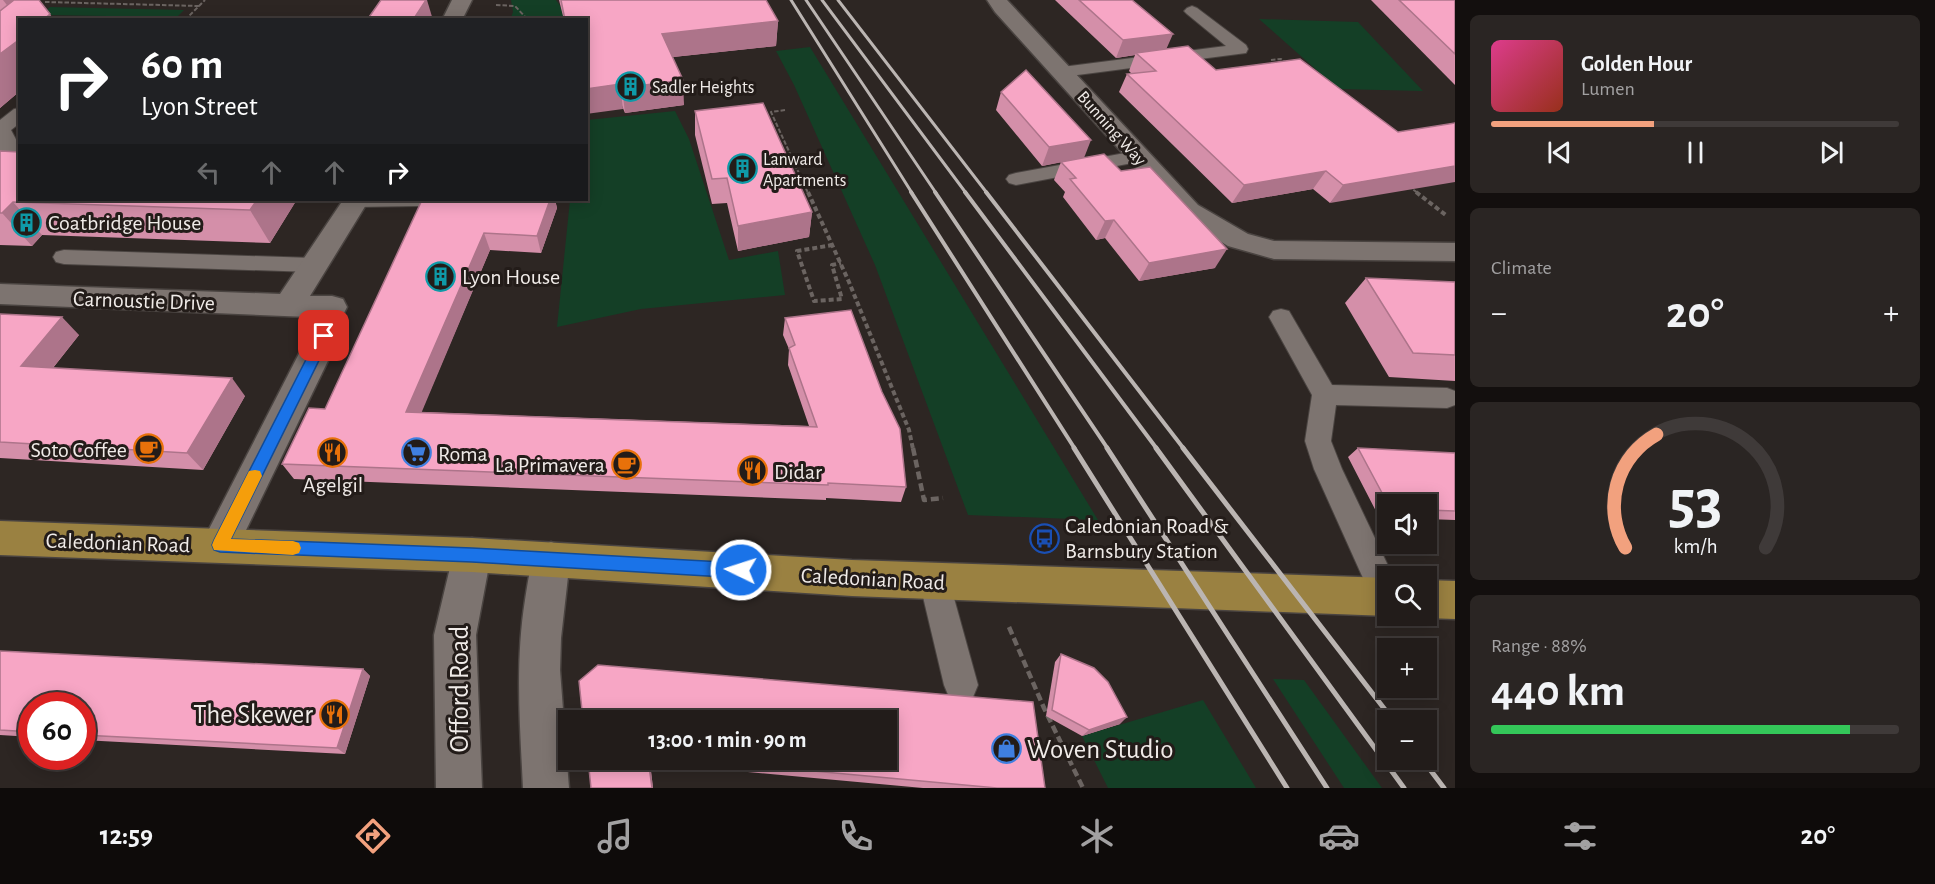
<!DOCTYPE html>
<meta charset="utf-8">
<style>
:root{--surface:#221c1a;--page:#2a2523;--text:#f1f3f6;--muted:#a2a1a2;--line:#3f3a39;--accent:#f2a17e}
body{margin:0;font-family:"Alegreya Sans",sans-serif;background:var(--page);color:var(--text);height:100vh;display:flex;flex-direction:column;font-size:22px;white-space:nowrap}
*{box-sizing:border-box;margin:0}
p{font-size:20px;color:var(--muted)}
.icon{flex:none;width:33px;height:33px;fill:none;stroke:currentColor;stroke-width:2;stroke-linecap:round;stroke-linejoin:round}
.map{position:relative;flex:1;overflow:hidden}
.side{display:flex;flex-direction:column;gap:15px;padding:15px;background:#130f0e;width:480px}
.side>*{flex:none}
.guide{position:absolute;left:18px;top:18px;width:570px;height:183px;border-radius:0px;box-shadow:0 3px 15px #0003,0 0 0 2px var(--line);background:#202124;color:#fff;overflow:hidden}
.fabs{position:absolute;left:1377px;top:494px;display:grid;gap:12px}
.fabs a{display:grid;place-items:center;width:60px;height:60px;border-radius:0px;background:var(--surface);box-shadow:0 3px 15px #0003,0 0 0 2px var(--line);font-size:30px}
.speed{position:absolute;left:18px;top:692px;display:flex;gap:12px;font-size:30px;font-weight:700;text-align:center}
.speed>*{display:grid;place-content:center;width:78px;height:78px;border-radius:50%;background:var(--surface);box-shadow:0 3px 15px #0003,0 0 0 2px var(--line);line-height:1}
.speed .limit{border:9px solid #d22;background:#fff;color:#111}
.pin{position:absolute;display:grid;place-items:center;width:51px;height:51px;color:#fff;margin:-26px;border-radius:12px;box-shadow:0 3px 9px #0006}
.me{position:absolute;width:66px;margin:-33px;rotate:274deg;stroke-linejoin:round;filter:drop-shadow(0 0 4px #0008)}
.turn{display:flex;align-items:center;gap:21px;height:126px;padding:0 24px;font-size:27px}
.turn .icon{width:78px;height:78px;stroke-width:2.5}
.turn b{display:block;font-size:42px;line-height:51px}
.lanes{display:flex;align-items:center;height:57px;padding:0 24px;background:#0003;justify-content:center;gap:30px;direction:ltr}
.lanes .off{opacity:.35}
.big{font-size:45px;font-weight:700;line-height:1.1}
.side .widget{flex:1;display:flex;flex-direction:column;justify-content:center;gap:9px;min-width:0;padding:0 21px;border-radius:9px;background:var(--page)}
.side .dial{align-items:center;gap:0}
.dial svg{height:156px;overflow:visible;fill:none;stroke:var(--line);stroke-width:7;stroke-linecap:round;text-anchor:middle}
.dial text{fill:var(--text);stroke:none}
.song{display:flex;align-items:center;gap:18px}
.cover{width:72px;height:72px;border-radius:9px;background:linear-gradient(135deg,hsl(330 70% 55%),hsl(10 70% 35%))}
.played{height:6px;border-radius:3px;background:linear-gradient(90deg,var(--accent) 40%,var(--line) 40%)}
.keys{display:flex;justify-content:space-around;direction:ltr}
.heat{display:flex;justify-content:space-between;align-items:center;font-size:33px;direction:ltr}
.charge{height:9px;border-radius:4px;background:linear-gradient(90deg,#34c759 88%,var(--line) 0)}
.trip{position:absolute;left:558px;top:710px;width:339px;height:60px;border-radius:0px;background:var(--surface);box-shadow:0 3px 15px #0003,0 0 0 2px var(--line);font-weight:700;line-height:60px;text-align:center}
.menu{display:flex;height:96px;justify-content:space-around;align-items:center;background:#0e0b0a;color:var(--muted)}
.menu .icon{width:42px;height:42px}
.menu .selected{color:var(--accent)}
.menu b{font-size:27px;color:var(--text)}
main{display:flex;flex:1;min-height:0}
.map>svg:first-child{display:block}
.green{fill:#143f26}
.lines{fill:none;stroke-linecap:round;stroke-linejoin:round}
.lane-casing{stroke:#4a4441;stroke-width:2}
.street-casing{stroke:#4a4441;stroke-width:3}
.secondary-casing{stroke:#4a4441;stroke-width:3}
.primary-casing{stroke:#4a4441;stroke-width:3}
.path-far2{stroke:#6b6461;stroke-width:2;stroke-dasharray:4.5 2;stroke-linecap:butt}
.path-far1{stroke:#6b6461;stroke-width:4;stroke-dasharray:5 3;stroke-linecap:butt}
.path{stroke:#6b6461;stroke-width:4.5;stroke-dasharray:8 4;stroke-linecap:butt}
.lane{fill:#7d7470;fill-rule:evenodd}
.street{fill:#7d7470;fill-rule:evenodd}
.secondary{fill:#7d7470;fill-rule:evenodd}
.primary{fill:#9a8141;fill-rule:evenodd}
.rail-far2{stroke:#bbb5b2;stroke-width:3}
.rail-far1{stroke:#bbb5b2;stroke-width:4}
.rail{stroke:#bbb5b2;stroke-width:5}
.wall{fill:#d48fa9}
.shaded-wall{fill:#ad748a}
.building{fill:#f7a6c5;stroke:#ad748a;stroke-width:1.5}
.route{fill:#1a73e8;stroke:#114b97;stroke-width:1.5}
.slow{fill:#f59e0b}
.labels{text-anchor:middle;stroke-width:6;stroke-linejoin:round;paint-order:stroke}
.far-poi-label{font-size:18px;fill:#f0ebe8;stroke:#231c19;text-anchor:start}
.far-street-label{font-size:18px;fill:#f0ebe8;stroke:#231c19}
.poi-label{font-size:22px;fill:#f0ebe8;stroke:#231c19;text-anchor:start}
.street-label{font-size:22px;fill:#f0ebe8;stroke:#231c19}
.near-street-label{font-size:27px;fill:#f0ebe8;stroke:#231c19}
.near-poi-label{font-size:27px;fill:#f0ebe8;stroke:#231c19;text-anchor:end}
</style>
<main>
<div class="map">
<svg width="1455" height="788" viewBox="0 0 1455 788">
<rect width="100%" height="100%" fill="#2d2623"/>
<!-- green -->
<g class="green">
<path d="M511,0H556L561,7L625,2L586,20H510L513,12Z"/>
<path d="M50,7L184,10L174,20H103L106,16L41,15Z"/>
<path d="M1259,19L1358,22L1423,91L1338,89Z"/>
<path d="M810,47L1098,520L968,515L875,265L794,85L776,51Z"/>
<path d="M675,111L689,139L729,260L778,251L785,295L641,309L557,327L570,200H586L587,120Z"/>
<path d="M1273,679L1304,680L1382,788H1344Z"/>
<path d="M1203,700L1256,788H1108L1082,736Z"/>
</g>
<g class="lines">
<defs>
<g id="lane">
<path d="M1192,6L1197,8L1246,45L1248,49L1246,53L1062,77L1056,76L1053,72L1056,68L1062,67L1226,46L1187,14L1184,11L1187,8Z"/>
<path d="M20,108V123L11,130L20,147L7,161L0,163V120L14,109Z"/>
<path d="M1136,151L1143,153L1146,157L1143,161L1016,185L1009,183L1006,179L1009,175L1016,173Z"/>
<path d="M347,200H429L426,205L419,206L356,207L349,206Z"/>
<path d="M64,250L313,258L321,260L324,265L321,270L313,272L64,264L56,262L53,257L56,252Z"/>
<path d="M1281,309L1289,311L1332,385L1447,388L1455,391V405L1447,408L1336,405L1331,441L1342,469L1393,576H1388L1387,611L1376,607L1314,469L1305,441L1312,395L1269,317L1273,311Z"/>
<path d="M934,566L945,570L949,580L978,685L973,697L961,702L949,697L944,685L919,580L923,570Z"/>
</g>
<g id="street">
<path d="M452,0H472L462,20H442Z"/>
<path d="M987,0H1007L1198,205L1248,234L1274,241L1455,243V261L1274,259L1228,246L1180,217L995,12Z"/>
<path d="M343,200H369L310,296H332L343,299L347,307L343,315L332,318L0,304V284L280,294Z"/>
<path d="M324,325L335,328L340,336L233,557L220,562L207,557L201,545L207,533L308,336L313,328Z"/>
</g>
<g id="secondary">
<path d="M472,538L486,543L491,555L476,635L482,788H436L434,635L453,555L458,543Z"/>
<path d="M551,542L565,547L570,559L561,638L560,670L569,788H523C520,725 515,663 525,600C528,582 530,564 537,547Z"/>
</g>
<g id="primary">
<path d="M0,521L472,538L852,560L1388,578V615H1390L1388,616L852,596L472,572L0,555Z"/>
<path d="M1426,580L1455,581V619L1426,618L1419,615H1426Z"/>
</g>
</defs>
<!-- lane casing -->
<use href="#lane" class="lane-casing"/>
<!-- street casing -->
<use href="#street" class="street-casing"/>
<!-- secondary casing -->
<use href="#secondary" class="secondary-casing"/>
<!-- primary casing -->
<use href="#primary" class="primary-casing"/>
<!-- path-far2 -->
<g class="path-far2">
<path d="M45,2L199,6"/>
<path d="M496,5L515,6L528,20"/>
<path d="M185,20L205,0"/>
<path d="M1271,60L1281,59L1286,63"/>
<path d="M785,110L771,112L808,193"/>
<path d="M1408,186L1418,193"/>
</g>
<!-- path-far1 -->
<g class="path-far1">
<path d="M808,192L849,282L909,430L913,449"/>
<path d="M1416,192L1447,216"/>
<path d="M833,245L797,251L814,301L842,299L832,265L841,263"/>
</g>
<!-- path -->
<g class="path">
<path d="M913,448L924,500L943,498"/>
<path d="M1009,627L1044,708L1083,788"/>
</g>
<!-- lane -->
<use href="#lane" class="lane"/>
<!-- street -->
<use href="#street" class="street"/>
<!-- secondary -->
<use href="#secondary" class="secondary"/>
<!-- primary -->
<use href="#primary" class="primary"/>
<!-- rail-far2 -->
<g class="rail-far2">
<path d="M791,0L912,193"/>
<path d="M806,0L936,193"/>
<path d="M822,0L966,193"/>
<path d="M838,0L987,193"/>
</g>
<!-- rail-far1 -->
<g class="rail-far1">
<path d="M911,192L1075,449"/>
<path d="M935,192L1108,449"/>
<path d="M965,192L1157,449"/>
<path d="M986,192L1184,449"/>
</g>
<!-- rail -->
<g class="rail">
<path d="M1074,448L1287,788"/>
<path d="M1107,448L1327,788"/>
<path d="M1156,448L1404,788"/>
<path d="M1183,448L1393,720"/>
<path d="M1422,759L1444,788"/>
</g>
</g>
<!-- wall -->
<g class="wall">
<path d="M0,0H39L20,20V91L0,108Z"/>
<path d="M559,0H766L778,21L776,46L673,57L684,105L625,113L586,20H564Z"/>
<path d="M1055,0H1132L1166,49L1216,70L1398,132L1330,203L1313,189L1232,203L1119,92L1127,74H1132L1129,71L1135,55L1116,58Z"/>
<path d="M1371,0H1455V85Z"/>
<path d="M1001,92L1084,157L1121,171L1215,268L1139,281L1105,238L1096,240L1063,197L1065,192L1054,180L1061,162L1042,166L996,110Z"/>
<path d="M695,111L812,212L809,237L738,251L727,203L712,204L695,135Z"/>
<path d="M0,151L20,200H336L334,202L296,201L270,243L42,235L32,246L0,245Z"/>
<path d="M422,200H555L557,208L541,253L490,250L421,412L809,426L788,365L789,349L783,335L785,318L906,487L901,502L826,498V500L294,479L282,464L325,409Z"/>
<path d="M1366,278L1455,282V381L1389,377L1345,303Z"/>
<path d="M0,314L79,335L53,368L245,396L203,470L0,458Z"/>
<path d="M1358,448L1455,453V520L1426,519V504H1388V517H1379L1348,457Z"/>
<path d="M0,651L363,669L370,676L345,754L82,740V705H32V737L0,735Z"/>
<path d="M1061,654L1120,724L1082,736L1046,716L1055,662Z"/>
<path d="M588,759H886L1045,788H923L650,763L653,788H591Z"/>
</g>
<!-- shaded-wall -->
<g class="shaded-wall">
<path d="M3,0H30L13,13Z"/>
<path d="M426,0H427L433,20H413Z"/>
<path d="M50,14L54,20H43Z"/>
<path d="M778,21L776,46L664,58L662,34Z"/>
<path d="M1173,34L1165,52L1136,53L1135,55L1116,58L1123,40Z"/>
<path d="M20,39V91L0,108V54Z"/>
<path d="M683,80L684,105L625,113L622,88Z"/>
<path d="M620,84L623,109L586,114V89Z"/>
<path d="M1091,140L1084,158L1042,166L1049,147Z"/>
<path d="M1455,166V182L1330,203L1343,185Z"/>
<path d="M1326,171L1313,189L1232,203L1244,185Z"/>
<path d="M257,200H295L296,201L270,243L250,210Z"/>
<path d="M550,200H555L557,208L541,253L537,236Z"/>
<path d="M13,202L42,235L32,246L2,213Z"/>
<path d="M812,212L809,237L738,251V226Z"/>
<path d="M1114,220L1105,238L1096,240L1105,221Z"/>
<path d="M484,233L490,250L415,428L406,412Z"/>
<path d="M1227,249L1215,268L1139,281L1149,263Z"/>
<path d="M62,317L79,335L40,384L21,366Z"/>
<path d="M232,378L245,396L203,470L187,453Z"/>
<path d="M363,669L370,676L345,754L337,748Z"/>
<path d="M1127,717L1120,724L1082,736L1089,730Z"/>
<path d="M648,759L650,763L653,788H652Z"/>
</g>
<!-- building -->
<g class="building">
<path d="M14,0H39L50,14L43,20H20V39L0,54V11Z"/>
<path d="M381,0H426L413,20H367Z"/>
<path d="M561,0H766L778,21L662,34L683,80L622,88L620,84L586,89V20H565Z"/>
<path d="M1079,0H1132L1173,34L1123,40Z"/>
<path d="M1399,0H1455V54Z"/>
<path d="M1188,46L1216,70L1300,59L1398,132L1455,123V166L1343,185L1326,171L1244,185L1127,74L1156,71L1136,53Z"/>
<path d="M1026,70L1091,140L1049,147L1001,92Z"/>
<path d="M763,103L812,212L738,226L727,178L712,179L695,111Z"/>
<path d="M0,151L20,152V200H257L250,210L13,202L2,213H0Z"/>
<path d="M1104,154L1121,171L1150,167L1227,249L1149,263L1114,220L1105,221L1070,179L1076,178L1061,162Z"/>
<path d="M422,200H550L537,236L484,233L406,412L817,427L789,348L795,345L785,318L851,310L882,392L900,429L906,487L828,483V485L282,464L309,408L325,409Z"/>
<path d="M1366,278L1455,282V355L1413,353Z"/>
<path d="M0,314L62,317L21,366L232,378L187,453L0,442Z"/>
<path d="M1358,448L1455,453V511L1426,510V504H1388Z"/>
<path d="M0,651L363,669L337,748L82,735V705H32V732L0,730Z"/>
<path d="M1061,654L1094,668L1108,682L1127,717L1089,730L1052,710Z"/>
<path d="M598,665L1033,702L1045,788H997L682,759H886V720H583L579,681Z"/>
<path d="M588,759H648L652,788H591Z"/>
</g>
<!-- route -->
<path class="route" d="M324,332L331,336L231,539L472,548L741,563L746,565L749,570L746,576L741,578L472,562L220,552L214,550L212,545L214,540L318,336Z"/>
<!-- slow -->
<path class="slow" d="M255,470L260,471L262,476L231,539L293,541L299,543L301,548L299,553L293,555L214,550L212,545L214,540L249,471Z"/>
<!-- icons -->
<defs>
<symbol id="building-ring" viewBox="-11 -11 22 22"><circle r="9.5" fill="#231c19" stroke="#0f9aa8" stroke-width="1.5"/><path d="M-4-6H4V6H1V3H-1V6H-4ZM-2.5-4.3h1.7v1.8h-1.7ZM.8-4.3h1.7v1.8H.8ZM-2.5-1h1.7V.8h-1.7ZM.8-1h1.7V.8H.8Z" fill="#0f9aa8"/></symbol>
<symbol id="cafe-ring" viewBox="-11 -11 22 22"><circle r="9.5" fill="#231c19" stroke="#e8710a" stroke-width="1.5"/><path d="M-5.5-4.5H6V0H3Q3 3.5 0 3.5H-2.5Q-5.5 3.5-5.5 0ZM3-3.2v2h1.7v-2ZM-6 4.5H4V6H-6Z" fill="#e8710a"/></symbol>
<symbol id="restaurant-ring" viewBox="-11 -11 22 22"><circle r="9.5" fill="#231c19" stroke="#e8710a" stroke-width="1.5"/><path d="M-5-6h1v4h1v-4h1v4h1v-4h1v5L-1.5 .5V6h-2V.5L-5-1ZM5-6V6H3V1.5H1.5Q1.5-4 5-6Z" fill="#e8710a"/></symbol>
<symbol id="supermarket-ring" viewBox="-11 -11 22 22"><circle r="9.5" fill="#231c19" stroke="#3f7fe0" stroke-width="1.5"/><path d="M-6-5.5h2.5l.6 2H6L4.5 2H-2.5L-4.4-4H-6ZM-1.5 3.2a1.3 1.3 0 1 0 .1 0ZM3 3.2a1.3 1.3 0 1 0 .1 0Z" fill="#3f7fe0"/></symbol>
<symbol id="bus-ring" viewBox="-11 -11 22 22"><circle r="9.5" fill="#231c19" stroke="#1a4fb4" stroke-width="1.5"/><path d="M-5-6H5V4H4V6H2V4H-2V6H-4V4H-5ZM-3.5-4V0h7V-4ZM-3.5 1.2v1.5H-2V1.2ZM2 1.2v1.5H3.5V1.2Z" fill="#1a4fb4"/></symbol>
<symbol id="shop-ring" viewBox="-11 -11 22 22"><circle r="9.5" fill="#231c19" stroke="#3f7fe0" stroke-width="1.5"/><path d="M-5-2.5h2.3a2.7 3.5 0 0 1 5.4 0H5L5.5 6h-11ZM-1.5-2.5h3a1.5 2.3 0 0 0-3 0Z" fill="#3f7fe0"/></symbol>
</defs>
<g fill-rule="evenodd">
<use href="#building-ring" x="614" y="70" width="33" height="33"/>
<use href="#building-ring" x="726" y="152" width="33" height="33"/>
<use href="#building-ring" x="10" y="206" width="33" height="33"/>
<use href="#building-ring" x="424" y="260" width="33" height="33"/>
<use href="#cafe-ring" x="132" y="432" width="33" height="33"/>
<use href="#restaurant-ring" x="316" y="436" width="33" height="33"/>
<use href="#supermarket-ring" x="400" y="436" width="33" height="33"/>
<use href="#cafe-ring" x="610" y="448" width="33" height="33"/>
<use href="#restaurant-ring" x="736" y="454" width="33" height="33"/>
<use href="#bus-ring" x="1028" y="522" width="33" height="33"/>
<use href="#restaurant-ring" x="318" y="698" width="33" height="33"/>
<use href="#shop-ring" x="990" y="732" width="33" height="33"/>
</g>
<g class="labels">
<!-- far-poi labels -->
<g class="far-poi-label">
<text x="652" y="93">Sadler Heights</text>
<text x="763" y="165">Lanward<tspan x="763" dy="21">Apartments</tspan></text>
</g>
<!-- far-street labels -->
<g class="far-street-label">
<text transform="translate(1112 128) rotate(48)" y="6">Bunning Way</text>
</g>
<!-- poi labels -->
<g class="poi-label">
<text x="48" y="230">Coatbridge House</text>
<text x="462" y="284">Lyon House</text>
<text x="127" y="457" text-anchor="end">Soto Coffee</text>
<text x="438" y="461">Roma</text>
<text x="605" y="472" text-anchor="end">La Primavera</text>
<text x="774" y="479">Didar</text>
<text x="333" y="492" text-anchor="middle">Agelgil</text>
<text x="1065" y="533">Caledonian Road &amp;<tspan x="1065" dy="25">Barnsbury Station</tspan></text>
</g>
<!-- street labels -->
<g class="street-label">
<text transform="translate(144 300) rotate(2)" y="8">Carnoustie Drive</text>
<text transform="translate(118 542) rotate(2)" y="8">Caledonian Road</text>
<text transform="translate(873 578) rotate(3)" y="8">Caledonian Road</text>
</g>
<!-- near-street labels -->
<g class="near-street-label">
<text transform="translate(459 689) rotate(-90)" y="9">Offord Road</text>
</g>
<!-- near-poi labels -->
<g class="near-poi-label">
<text x="313" y="723">The Skewer</text>
<text x="1027" y="758" text-anchor="start">Woven Studio</text>
</g>
</g>
</svg>
<div class="fabs">
<a><svg class="icon" aria-label="sound" viewBox="0 0 24 24"><path d="M4 9h4l5-4v14l-5-4H4zM17 9q2 3 0 6"/></svg></a>
<a><svg class="icon" aria-label="search" viewBox="0 0 24 24"><circle cx="10" cy="10" r="6"/><path d="M15 15l6 6"/></svg></a>
<a>+</a>
<a>−</a>
</div>
<div class="speed"><div class="limit">60</div></div>
<div class="pin" style="left:324px;top:336px;background:#d93025"><svg class="icon" aria-label="arrive" viewBox="0 0 24 24"><path d="M6 21V4h12l-3 4 3 4H6"/></svg></div>
<svg class="me" style="left:741px;top:570px" viewBox="-20 -20 40 40"><circle r="17" fill="#1a73e8" stroke="#fff" stroke-width="3"/><path d="M0-11L8 9 0 5-8 9z" fill="#fff"/></svg>
<div class="trip">13:00 · 1 min · 90 m</div>
<div class="guide">
<div class="turn"><svg class="icon" aria-label="right" viewBox="0 0 24 24"><path d="M7 20v-9h11M14 6l5 5-5 5"/></svg><div><b>60 m</b>Lyon Street</div></div>
<div class="lanes"><svg class="icon off" aria-label="left" viewBox="0 0 24 24"><path d="M17 20v-9H6M10 6l-5 5 5 5"/></svg><svg class="icon off" aria-label="ahead" viewBox="0 0 24 24"><path d="M12 20V5M6 11l6-6 6 6"/></svg><svg class="icon off" aria-label="ahead" viewBox="0 0 24 24"><path d="M12 20V5M6 11l6-6 6 6"/></svg><svg class="icon" aria-label="right" viewBox="0 0 24 24"><path d="M7 20v-9h11M14 6l5 5-5 5"/></svg></div>
</div>
</div>
<section class="side">
<div class="widget">
<div class="song"><i class="cover"></i><div><b>Golden Hour</b><p>Lumen</p></div></div>
<div class="played"></div>
<div class="keys"><svg class="icon" aria-label="previous" viewBox="0 0 24 24"><path d="M18 5L8 12l10 7zM5 5v14"/></svg><svg class="icon" aria-label="pause" viewBox="0 0 24 24"><path d="M8 5v14M16 5v14"/></svg><svg class="icon" aria-label="next" viewBox="0 0 24 24"><path d="M6 5l10 7-10 7zM19 5v14"/></svg></div>
</div>
<div class="widget"><p>Climate</p>
<div class="heat"><a>−</a><b class="big">20°</b><a>+</a></div>
</div>
<div class="widget dial"><svg viewBox="0 0 100 80">
<path d="M14 69A42 42 0 1 1 86 69"/>
<path d="M14 69A42 42 0 0 1 30 11" stroke="#f2a17e"/>
<text x="50" y="56" font-size="32" font-weight="700">53</text>
<text x="50" y="72" font-size="11">km/h</text>
</svg></div>
<div class="widget"><p>Range · 88%</p><b class="big">440 km</b><div class="charge"></div></div>
</section>
</main>
<nav class="menu">
<b>12:59</b>
<svg class="icon selected" aria-label="directions" viewBox="0 0 24 24"><path d="M12 3l9 9-9 9-9-9zM9 14v-3h6M13 9l2 2-2 2"/></svg>
<svg class="icon" aria-label="music" viewBox="0 0 24 24"><path d="M9 18V5l10-2v13"/><circle cx="6" cy="18" r="3"/><circle cx="16" cy="16" r="3"/></svg>
<svg class="icon" aria-label="phone" viewBox="0 0 24 24"><path d="M5 4h4l2 5-3 2q2 4 5 5l2-3 5 2v4C11 20 4 13 5 4z"/></svg>
<svg class="icon" aria-label="climate" viewBox="0 0 24 24"><path d="M12 3v18M4 7l16 10M4 17L20 7"/></svg>
<svg class="icon" aria-label="car" viewBox="0 0 24 24"><path d="M5 17H2v-5l4-1 3-4h7l3 4 3 1v5h-3M9 17h6M6 11h13"/><circle cx="7" cy="17" r="2"/><circle cx="17" cy="17" r="2"/></svg>
<svg class="icon" aria-label="filters" viewBox="0 0 24 24"><path d="M4 7h16M4 17h16"/><circle cx="9" cy="7" r="2"/><circle cx="15" cy="17" r="2"/></svg>
<b>20°</b>
</nav>
